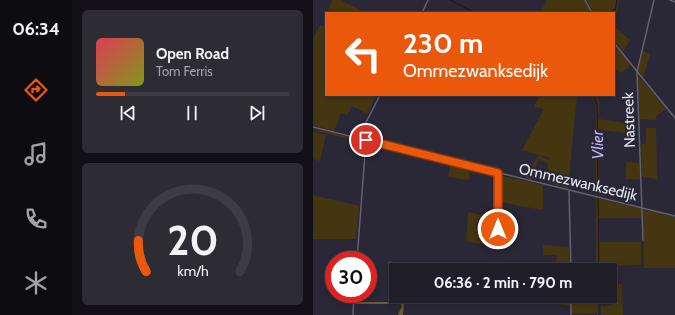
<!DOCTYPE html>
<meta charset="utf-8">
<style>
:root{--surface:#201e28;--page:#2d2b34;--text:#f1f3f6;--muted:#a2a2a8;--line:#3d3c45;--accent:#ea580c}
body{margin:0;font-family:Cabin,sans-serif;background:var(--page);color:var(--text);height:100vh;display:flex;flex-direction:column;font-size:15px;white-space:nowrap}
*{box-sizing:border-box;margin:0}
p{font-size:13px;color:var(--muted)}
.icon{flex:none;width:22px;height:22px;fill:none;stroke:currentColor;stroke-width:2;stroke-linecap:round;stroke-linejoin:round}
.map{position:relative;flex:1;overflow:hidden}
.panel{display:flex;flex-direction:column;gap:10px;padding:10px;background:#121016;width:241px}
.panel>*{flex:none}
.hud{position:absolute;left:12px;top:12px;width:290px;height:84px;border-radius:0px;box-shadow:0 2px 6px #0003,0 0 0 1px var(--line);background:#ea580c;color:#fff;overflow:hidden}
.speed{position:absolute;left:12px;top:251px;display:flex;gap:8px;font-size:20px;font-weight:700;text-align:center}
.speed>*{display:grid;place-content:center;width:52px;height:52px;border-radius:50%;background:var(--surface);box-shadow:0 2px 6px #0003,0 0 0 1px var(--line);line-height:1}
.speed .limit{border:6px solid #d22;background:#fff;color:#111}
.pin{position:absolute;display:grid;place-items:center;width:34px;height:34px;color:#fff;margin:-17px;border:2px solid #fff;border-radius:50%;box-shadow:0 1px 4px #0007}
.me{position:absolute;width:44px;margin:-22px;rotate:0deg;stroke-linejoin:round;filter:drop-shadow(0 0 3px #0008)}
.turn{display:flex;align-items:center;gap:14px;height:84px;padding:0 12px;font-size:18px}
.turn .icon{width:52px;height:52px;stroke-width:2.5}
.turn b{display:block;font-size:28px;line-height:34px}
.panel .tile{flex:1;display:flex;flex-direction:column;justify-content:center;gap:6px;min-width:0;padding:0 14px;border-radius:6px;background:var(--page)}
.panel .dial{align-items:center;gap:0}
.dial svg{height:104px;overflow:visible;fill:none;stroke:var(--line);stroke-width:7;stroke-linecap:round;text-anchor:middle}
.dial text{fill:var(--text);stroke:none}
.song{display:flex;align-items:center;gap:12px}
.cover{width:48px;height:48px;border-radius:6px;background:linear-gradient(135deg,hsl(350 70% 55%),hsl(70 70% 35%))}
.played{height:4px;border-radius:2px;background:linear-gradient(90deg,var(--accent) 15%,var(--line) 15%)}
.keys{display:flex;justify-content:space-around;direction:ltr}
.trip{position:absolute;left:76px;top:263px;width:228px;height:40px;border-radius:0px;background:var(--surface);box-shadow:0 2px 6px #0003,0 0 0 1px var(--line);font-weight:700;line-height:40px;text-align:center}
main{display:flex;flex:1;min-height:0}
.tabs{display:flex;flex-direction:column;width:72px;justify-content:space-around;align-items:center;background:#0d0c10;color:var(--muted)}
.tabs .icon{width:28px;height:28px}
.tabs .active{color:var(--accent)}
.tabs b{font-size:18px;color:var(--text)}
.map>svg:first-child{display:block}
.green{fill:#453612}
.forest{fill:#6d592e}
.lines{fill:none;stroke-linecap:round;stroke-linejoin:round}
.stream{stroke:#1b1336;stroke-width:1}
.minor{stroke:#636171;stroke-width:1.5}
.route-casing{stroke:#983908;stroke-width:10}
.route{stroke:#ea580c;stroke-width:7}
.labels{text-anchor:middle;stroke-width:4;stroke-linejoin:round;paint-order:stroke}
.street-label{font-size:15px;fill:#e8e7f0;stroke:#2a2836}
.water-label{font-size:16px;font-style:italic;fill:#c1b7fc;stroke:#2a2836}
</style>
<main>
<nav class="tabs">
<b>06:34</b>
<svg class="icon active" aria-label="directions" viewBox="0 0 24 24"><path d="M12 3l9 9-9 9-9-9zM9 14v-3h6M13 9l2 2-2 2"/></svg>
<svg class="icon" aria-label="music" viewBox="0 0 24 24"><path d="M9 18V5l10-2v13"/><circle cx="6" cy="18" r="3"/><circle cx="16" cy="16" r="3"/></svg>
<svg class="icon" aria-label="phone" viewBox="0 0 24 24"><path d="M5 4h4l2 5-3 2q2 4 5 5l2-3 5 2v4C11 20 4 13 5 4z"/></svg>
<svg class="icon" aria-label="climate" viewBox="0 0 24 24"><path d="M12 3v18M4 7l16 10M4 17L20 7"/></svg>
</nav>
<section class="panel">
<div class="tile">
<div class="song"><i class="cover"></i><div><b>Open Road</b><p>Tom Ferris</p></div></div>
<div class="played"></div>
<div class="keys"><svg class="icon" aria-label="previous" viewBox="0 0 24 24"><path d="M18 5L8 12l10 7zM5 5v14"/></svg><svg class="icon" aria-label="pause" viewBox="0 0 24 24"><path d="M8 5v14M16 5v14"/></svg><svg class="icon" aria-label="next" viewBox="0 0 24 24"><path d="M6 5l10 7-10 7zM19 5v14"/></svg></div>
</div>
<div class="tile dial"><svg viewBox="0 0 100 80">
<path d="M14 69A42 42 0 1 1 86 69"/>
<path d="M14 69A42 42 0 0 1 8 45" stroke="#ea580c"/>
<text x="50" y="56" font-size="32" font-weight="700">20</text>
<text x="50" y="72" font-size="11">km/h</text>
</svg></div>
</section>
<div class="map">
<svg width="362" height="315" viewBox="0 0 362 315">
<rect width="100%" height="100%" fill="#2a2836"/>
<!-- green -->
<g class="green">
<path d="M19,0H28L53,13H14Z"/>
<path d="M234,0H272L279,13H227Z"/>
<path d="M274,0H306L301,22L302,8L295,13H281Z"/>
<path d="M7,25L13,28V95H63L54,114L39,106L34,115L28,113L21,131L0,125V39Z"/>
<path d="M301,26L317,40L310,52L301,41Z"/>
<path d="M304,49L318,65L308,73L301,67V51Z"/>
<path d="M330,51L337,54L330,78L325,70Z"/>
<path d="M325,75L353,109L343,116V120L327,119Z"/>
<path d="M227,95H264L255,188L242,185L244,173L235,170V163L225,159L219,180L212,178L225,156L237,160V158L209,150L231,109L221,107Z"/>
<path d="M278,95H282L286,101L285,119L313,123L312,133L285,129L286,195L283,196V102Z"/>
<path d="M1,128L51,141L50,153H45L47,142L0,130Z"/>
<path d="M333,128H343L344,179L329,177L328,144H333Z"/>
<path d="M0,132L13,135L7,161L0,159Z"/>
<path d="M54,142L76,147L59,153L53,152Z"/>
<path d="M138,162L157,167L156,180L135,177Z"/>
<path d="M313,162L326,163L327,179H313Z"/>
<path d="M186,175L230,185V210L186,202Z"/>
<path d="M0,195L46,206L43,239H0Z"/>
<path d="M283,198L328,209V218H286L287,242H328V265L287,266V270H283Z"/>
<path d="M330,209L362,217V268H331Z"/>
<path d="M155,212L179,217L178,222L168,220L166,228L184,231V247L153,241Z"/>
<path d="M230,245L256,247L257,270H230V265H243L244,255H230Z"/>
<path d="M298,284H309L310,315H288V306L298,305Z"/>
<path d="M230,296H257V305H249L245,301H230Z"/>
<path d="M259,296H287V315H284V313L259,314Z"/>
</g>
<!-- forest -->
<path class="forest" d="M42,302H91L90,315H85L89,306L88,304H42Z"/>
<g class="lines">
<!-- stream -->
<g class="stream">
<path d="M137,0L162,13"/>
<path d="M301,19L304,0"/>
<path d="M280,95L284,102L285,196"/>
<path d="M285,199L286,270"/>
<path d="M286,296V315"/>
</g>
<!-- minor -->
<g class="minor">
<path d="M272,0L279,13"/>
<path d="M357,0L362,2"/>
<path d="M109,13L115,0"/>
<path d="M301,43L362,118"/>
<path d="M0,127L362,216"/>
<path d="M45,138L67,95"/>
<path d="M185,173V229"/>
<path d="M256,191L258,270"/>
<path d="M330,240L324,72L341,0"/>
<path d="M44,260L53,140"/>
<path d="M258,296V315"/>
<path d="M40,315L41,294"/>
</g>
</g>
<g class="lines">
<defs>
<path id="route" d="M53,140L185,173V229"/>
</defs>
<!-- route casing -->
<use href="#route" class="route-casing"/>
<!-- route -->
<use href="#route" class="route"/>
</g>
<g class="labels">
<!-- street labels -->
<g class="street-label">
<text transform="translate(316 120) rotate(-92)" y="5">Nastreek</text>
<text transform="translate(265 182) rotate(13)" y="5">Ommezwanksedijk</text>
</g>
<!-- water labels -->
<g class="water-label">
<text transform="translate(284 145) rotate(-91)" y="6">Vlier</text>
</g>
</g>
</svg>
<div class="speed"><div class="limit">30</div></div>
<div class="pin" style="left:53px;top:140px;background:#d93025"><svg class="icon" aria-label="arrive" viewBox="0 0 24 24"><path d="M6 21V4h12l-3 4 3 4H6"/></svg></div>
<svg class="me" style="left:185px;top:229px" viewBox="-20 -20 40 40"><circle r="17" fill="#ea580c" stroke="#fff" stroke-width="3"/><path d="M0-11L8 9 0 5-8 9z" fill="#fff"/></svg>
<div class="trip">06:36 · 2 min · 790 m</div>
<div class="hud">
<div class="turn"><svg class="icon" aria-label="left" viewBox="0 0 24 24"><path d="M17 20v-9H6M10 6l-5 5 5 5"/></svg><div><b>230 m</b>Ommezwanksedijk</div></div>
</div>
</div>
</main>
